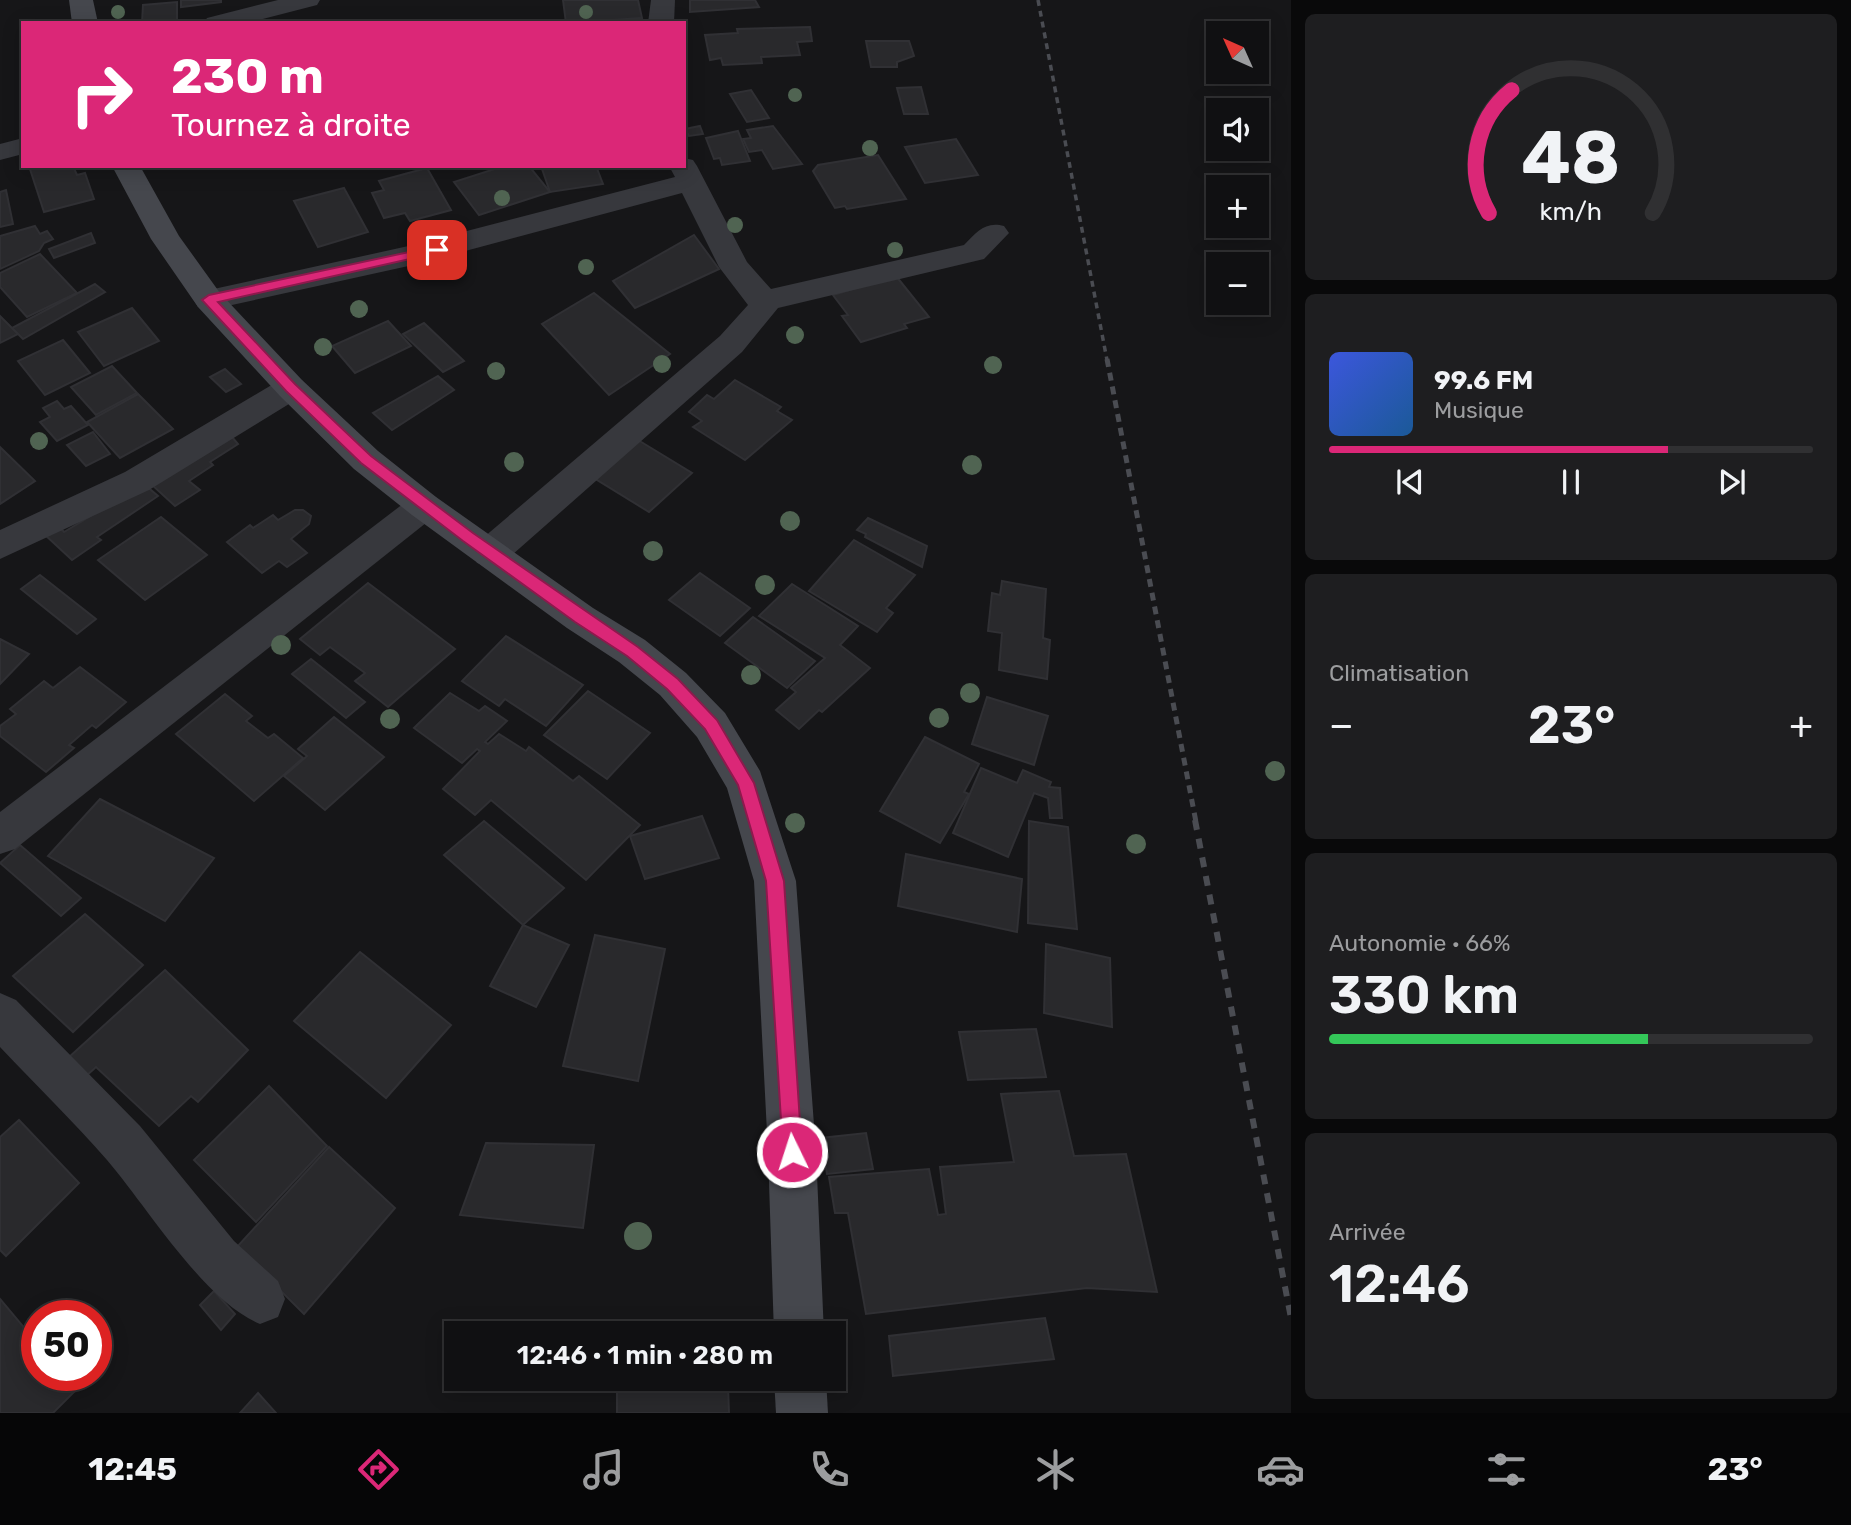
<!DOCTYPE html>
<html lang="fr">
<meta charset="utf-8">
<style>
:root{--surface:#101012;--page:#1e1e20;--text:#f1f3f6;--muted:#9c9d9f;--line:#303032;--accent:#db2777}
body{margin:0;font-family:Rubik,sans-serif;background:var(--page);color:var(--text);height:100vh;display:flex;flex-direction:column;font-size:26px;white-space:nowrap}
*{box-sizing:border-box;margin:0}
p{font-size:23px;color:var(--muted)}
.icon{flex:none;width:38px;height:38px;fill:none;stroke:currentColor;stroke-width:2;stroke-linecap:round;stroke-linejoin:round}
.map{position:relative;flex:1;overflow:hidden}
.side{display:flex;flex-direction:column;gap:14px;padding:14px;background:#09090a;width:560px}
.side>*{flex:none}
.top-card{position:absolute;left:21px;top:21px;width:665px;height:147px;border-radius:0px;box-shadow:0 4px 18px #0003,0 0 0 2px var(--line);background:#db2777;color:#fff;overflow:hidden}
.needle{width:46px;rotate:315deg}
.fabs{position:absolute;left:1206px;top:21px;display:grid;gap:14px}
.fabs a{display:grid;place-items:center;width:63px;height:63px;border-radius:0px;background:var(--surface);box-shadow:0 4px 18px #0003,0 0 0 2px var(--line);font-size:35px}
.speed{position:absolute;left:21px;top:1300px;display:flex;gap:14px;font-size:35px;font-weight:700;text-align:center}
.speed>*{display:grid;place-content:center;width:91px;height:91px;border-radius:50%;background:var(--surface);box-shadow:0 4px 18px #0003,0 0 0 2px var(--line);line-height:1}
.speed .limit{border:10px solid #d22;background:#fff;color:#111}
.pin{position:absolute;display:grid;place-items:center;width:60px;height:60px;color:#fff;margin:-30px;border-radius:14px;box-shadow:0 4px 10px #0006}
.me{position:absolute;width:77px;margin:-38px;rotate:356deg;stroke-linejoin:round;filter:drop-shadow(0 0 5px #0008)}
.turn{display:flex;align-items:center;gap:24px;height:147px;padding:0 35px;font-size:32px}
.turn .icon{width:91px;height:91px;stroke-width:2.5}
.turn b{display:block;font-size:49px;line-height:60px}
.big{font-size:52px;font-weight:600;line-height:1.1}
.side .card{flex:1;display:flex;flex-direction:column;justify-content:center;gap:10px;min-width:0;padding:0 24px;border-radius:10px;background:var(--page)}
.side .dial{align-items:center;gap:0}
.dial svg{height:182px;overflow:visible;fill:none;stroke:var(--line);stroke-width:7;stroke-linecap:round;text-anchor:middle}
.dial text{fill:var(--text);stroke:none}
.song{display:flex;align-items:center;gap:21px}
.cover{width:84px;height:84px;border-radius:10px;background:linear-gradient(135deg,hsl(230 70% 55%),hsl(210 70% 35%))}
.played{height:7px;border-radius:4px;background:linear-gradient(90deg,var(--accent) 70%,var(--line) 70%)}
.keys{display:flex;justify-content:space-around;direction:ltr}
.heat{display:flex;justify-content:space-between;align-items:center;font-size:38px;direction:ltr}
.charge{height:10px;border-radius:5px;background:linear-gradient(90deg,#34c759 66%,var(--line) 0)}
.trip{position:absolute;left:444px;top:1321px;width:402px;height:70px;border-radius:0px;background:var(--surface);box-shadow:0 4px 18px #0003,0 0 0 2px var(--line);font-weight:600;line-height:70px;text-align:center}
.menu{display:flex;height:112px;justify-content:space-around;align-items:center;background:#060607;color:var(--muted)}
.menu .icon{width:49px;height:49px}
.menu .active{color:var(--accent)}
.menu b{font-size:32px;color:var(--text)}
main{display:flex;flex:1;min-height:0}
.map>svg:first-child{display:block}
.building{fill:#29292c;stroke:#303034;stroke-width:2}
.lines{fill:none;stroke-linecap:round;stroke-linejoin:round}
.street{fill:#37383d;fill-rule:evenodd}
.secondary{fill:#45474d;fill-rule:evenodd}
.rail-far2{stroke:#4a4c52;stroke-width:3.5;stroke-dasharray:6 5;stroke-linecap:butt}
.rail-far1{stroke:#4a4c52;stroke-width:5;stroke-dasharray:8 6;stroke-linecap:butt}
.rail{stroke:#4a4c52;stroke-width:6;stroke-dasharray:10 9;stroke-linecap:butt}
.tree{fill:#506452}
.route{fill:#db2777;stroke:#8e194d;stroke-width:2}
</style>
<main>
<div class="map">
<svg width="1291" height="1413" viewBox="0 0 1291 1413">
<rect width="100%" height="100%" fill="#161618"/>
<!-- building -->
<g class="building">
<path d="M181,0H221V2L181,7Z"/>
<path d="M563,0H638L642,18L566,23Z"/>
<path d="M690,0H755L759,7L690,12Z"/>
<path d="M177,2V23H142L143,5Z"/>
<path d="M810,27L812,41L797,42L800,55L761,57L762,63L723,65L721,58L710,60L705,35L738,33L737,29Z"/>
<path d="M866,41H909L914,56L897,62V67H871Z"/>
<path d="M921,87L928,114H904L897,88Z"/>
<path d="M751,90L769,118L747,122L730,94Z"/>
<path d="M700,126L703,134L689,136L685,129Z"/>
<path d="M773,126L802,164L773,169L762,150L749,152L743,139L751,138L747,130Z"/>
<path d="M738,131L750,161L722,165L720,158L714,159L706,138Z"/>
<path d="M956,139L978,175L925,183L905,147Z"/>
<path d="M878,155L906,199L847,209L845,206L835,208L813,171L818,165Z"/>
<path d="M29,166H73L77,175L85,173L94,199L44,212Z"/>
<path d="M504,166H529L550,192L479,215L454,182Z"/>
<path d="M541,166H596L603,184L550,192Z"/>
<path d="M427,168L451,210L410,221L405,213L384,218L372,193L384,190L379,181Z"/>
<path d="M344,188L368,232L318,247L294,201Z"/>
<path d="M6,190L13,224L0,227V192Z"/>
<path d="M35,226L40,234L47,231L53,239L44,243L39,251L0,269V236Z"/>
<path d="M91,233L95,243L54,258L49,249Z"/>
<path d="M694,235L719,269L635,308L613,281Z"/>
<path d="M40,254L77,293L27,317L0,287V273Z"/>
<path d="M896,276L929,317L904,324L907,328L861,342L842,316L848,315L833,295Z"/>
<path d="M95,284L105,292L23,339L12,328Z"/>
<path d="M594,293L670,354L609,395L542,324Z"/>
<path d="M132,308L159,341L104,366L78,332Z"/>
<path d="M0,316L18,334L0,343Z"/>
<path d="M388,321L411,346L355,373L332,346Z"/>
<path d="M424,323L464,361L443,372L403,334Z"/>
<path d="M63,340L90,373L45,395L18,361Z"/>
<path d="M112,366L137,393L96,415L71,387Z"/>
<path d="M225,369L241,384L226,392L210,377Z"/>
<path d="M438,376L454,390L392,430L373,413Z"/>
<path d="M735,380L781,407L777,411L792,420L745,460L693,427L702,421L689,412L707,395L714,399Z"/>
<path d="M138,394L173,429L120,458L87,422Z"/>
<path d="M57,401L64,409L71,406L88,425L57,441L40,422L50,417L43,408Z"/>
<path d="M93,432L110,454L86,466L67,445Z"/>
<path d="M232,437L238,444L210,462L213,465L189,481L200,490L175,506L151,484Z"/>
<path d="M638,440L692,473L649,512L594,478Z"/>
<path d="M0,447L35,481L0,504Z"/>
<path d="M144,484L158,496L97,537L101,540L72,560L44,534L59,526L64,532Z"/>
<path d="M295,510H303L311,516L309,524L291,539L307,553L287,567L279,561L262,573L227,542L250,525L253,528L273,515L278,520Z"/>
<path d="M161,517L207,555L145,600L98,560Z"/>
<path d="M868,518L927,546L922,567L865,537L866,534L857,530Z"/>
<path d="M854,540L915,575L886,608L893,613L877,632L809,591Z"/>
<path d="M700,573L750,608L720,636L669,600Z"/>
<path d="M40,575L96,619L77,634L21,589Z"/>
<path d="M1002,581L1046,589L1043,638L1050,640L1047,679L999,670L1002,633L988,631L992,593L1000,595Z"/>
<path d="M368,583L455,649L388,707L355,681L365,673L330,647L320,655L300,639Z"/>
<path d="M792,584L858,626L840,645L870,668L822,712L819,710L799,729L776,710L796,692L791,688L825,658L759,616Z"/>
<path d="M753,617L815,661L787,688L725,643Z"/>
<path d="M506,636L583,685L546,726L505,699L499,706L462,681Z"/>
<path d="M0,639L29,654L0,684Z"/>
<path d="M311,659L365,702L346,718L292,674Z"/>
<path d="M80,667L126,702L96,728L92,725L69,745L74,748L46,772L0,736V726L16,714L10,709L44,681L53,688Z"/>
<path d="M588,691L650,733L607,779L544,735Z"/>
<path d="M450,693L479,711L485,706L507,721L485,742L488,744L499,734L526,751L529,747L573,781L579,776L640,825L586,880L491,800L475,815L443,789L480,751L477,749L462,763L414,728Z"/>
<path d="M225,694L252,716L246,721L268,738L274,734L303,758L254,801L176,734Z"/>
<path d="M987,697L1048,716L1034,765L972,744Z"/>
<path d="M334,717L384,757L325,810L284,776L307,756L298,749Z"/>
<path d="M925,737L979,764L964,792L969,794L940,843L880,811Z"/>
<path d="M981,768L1017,783L1023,770L1051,782L1049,787L1060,788L1062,818H1050L1048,798L1034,793L1008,857L953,833Z"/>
<path d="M100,799L214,858L165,921L48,856Z"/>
<path d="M702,816L719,858L645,879L630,836Z"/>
<path d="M484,821L564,888L523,925L444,855Z"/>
<path d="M1029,821L1068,827L1077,929L1028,923Z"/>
<path d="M20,845L81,898L61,916L0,863Z"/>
<path d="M906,854L1022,879L1017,932L898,906Z"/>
<path d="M85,914L143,965L73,1032L13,976Z"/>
<path d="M523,925L569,945L536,1007L490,986Z"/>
<path d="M595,935L665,949L638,1081L563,1066Z"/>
<path d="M1046,944L1110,958L1112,1027L1044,1013Z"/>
<path d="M360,952L451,1025L386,1098L294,1021Z"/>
<path d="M165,970L248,1050L198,1102L191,1096L159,1126L96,1067L75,1086L57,1068Z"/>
<path d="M1036,1029L1046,1077L968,1080L959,1032Z"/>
<path d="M269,1086L327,1146L256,1222L194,1160Z"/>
<path d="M1059,1091L1074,1156L1126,1154L1157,1292L1087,1288L866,1314L848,1213H835L829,1177L929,1169L938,1215L946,1214L940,1167L1014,1162L1001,1094Z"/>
<path d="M19,1120L79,1183L6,1256L0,1250V1137Z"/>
<path d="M866,1133L873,1169L827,1174L821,1138Z"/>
<path d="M486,1143L594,1145L583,1228L460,1215Z"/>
<path d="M329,1147L395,1208L304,1314L237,1247Z"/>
<path d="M214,1291L235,1314L221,1330L200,1305Z"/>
<path d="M0,1299L37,1343V1376H64L76,1390L53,1413H0Z"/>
<path d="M1045,1318L1054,1359L893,1376L889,1336Z"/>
<path d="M617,1379L728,1386L729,1413H617Z"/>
<path d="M258,1393L276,1413H240Z"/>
</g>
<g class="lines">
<!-- street -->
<g class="street">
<path d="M278,0H320L317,5L247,23H204L207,18Z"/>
<path d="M651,0H675L674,23H648Z"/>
<path d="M23,138V154L0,160V144Z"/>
<path d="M684,158L693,160L697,166L747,262L771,289L964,245C977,232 985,221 1004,226L1009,233L984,259L778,308L742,352L503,563L490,567L477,563L472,553L477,543L720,336L748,305L719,267L682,193L413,265L209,310L198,307L194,300L198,293L209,290L413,245L675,177L669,166H684Z"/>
<path d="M291,377L302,380L307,388L302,396L149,490L0,559V530L125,472L280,380Z"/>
<path d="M424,493L436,497L441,506L436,515L15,849L0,854V812L412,497Z"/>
<path d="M0,993L16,1000L140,1126L234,1241L278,1281L285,1299L278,1317L260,1324C204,1301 148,1208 107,1160C73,1121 36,1085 0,1047Z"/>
</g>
<!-- secondary -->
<g class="secondary">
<path d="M69,0H93L98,23H72Z"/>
<path d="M112,166H140L179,236L220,293L302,380L378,451L436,497L593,608L645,640L686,673L725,713L760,771L796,881L816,1152L824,1334H774L768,1152L754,881L727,788L697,737L660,695L619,662L567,628L412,515L354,469L280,396L198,307L151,239Z"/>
<path d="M774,1379H826L828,1413H776Z"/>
</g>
<!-- rail-far2 -->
<path class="rail-far2" d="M1038,0L1107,360"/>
<!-- rail-far1 -->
<path class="rail-far1" d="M1107,359L1196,822"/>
<!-- rail -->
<path class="rail" d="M1195,820L1291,1318"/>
</g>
<!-- trees -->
<g class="tree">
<circle cx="118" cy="12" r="7"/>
<circle cx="586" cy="12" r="7"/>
<circle cx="795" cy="95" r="7"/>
<circle cx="870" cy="148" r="8"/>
<circle cx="502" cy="198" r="8"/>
<circle cx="735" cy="225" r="8"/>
<circle cx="895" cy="250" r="8"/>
<circle cx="586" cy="267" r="8"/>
<circle cx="359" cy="309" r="9"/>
<circle cx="795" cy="335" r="9"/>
<circle cx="323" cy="347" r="9"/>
<circle cx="662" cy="364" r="9"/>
<circle cx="993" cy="365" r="9"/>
<circle cx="496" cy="371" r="9"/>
<circle cx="39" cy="441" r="9"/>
<circle cx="514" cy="462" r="10"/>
<circle cx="972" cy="465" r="10"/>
<circle cx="790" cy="521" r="10"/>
<circle cx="653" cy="551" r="10"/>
<circle cx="765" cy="585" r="10"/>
<circle cx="281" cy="645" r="10"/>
<circle cx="751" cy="675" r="10"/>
<circle cx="970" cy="693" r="10"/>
<circle cx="939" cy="718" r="10"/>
<circle cx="390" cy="719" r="10"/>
<circle cx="1275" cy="771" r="10"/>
<circle cx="795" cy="823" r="10"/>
<circle cx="1136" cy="844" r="10"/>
<circle cx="638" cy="1236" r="14"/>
</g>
<!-- route -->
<path class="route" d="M437,246L443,250L441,252L218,302L295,384L371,456L473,533L638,647L678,679L717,720L754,783L784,881L802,1152L799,1159L792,1162L785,1159L783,1152L766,881L738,785L705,729L667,689L627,656L575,622L463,541L361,463L286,391L202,300L209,295Z"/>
</svg>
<div class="fabs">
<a><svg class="needle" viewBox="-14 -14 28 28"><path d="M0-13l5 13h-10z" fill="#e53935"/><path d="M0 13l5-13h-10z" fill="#9c9d9f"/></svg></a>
<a><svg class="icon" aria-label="sound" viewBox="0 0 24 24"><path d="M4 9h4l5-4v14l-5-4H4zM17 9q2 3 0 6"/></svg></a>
<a>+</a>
<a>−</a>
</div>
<div class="speed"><div class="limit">50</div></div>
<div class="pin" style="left:437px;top:250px;background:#d93025"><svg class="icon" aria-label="arrive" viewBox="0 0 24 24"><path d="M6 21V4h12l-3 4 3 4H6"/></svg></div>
<svg class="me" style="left:792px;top:1152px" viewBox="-20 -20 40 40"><circle r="17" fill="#db2777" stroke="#fff" stroke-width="3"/><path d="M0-11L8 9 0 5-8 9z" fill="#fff"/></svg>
<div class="trip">12:46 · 1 min · 280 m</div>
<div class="top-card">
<div class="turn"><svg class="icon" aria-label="right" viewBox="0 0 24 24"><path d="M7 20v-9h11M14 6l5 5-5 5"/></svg><div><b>230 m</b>Tournez à droite</div></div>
</div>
</div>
<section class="side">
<div class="card dial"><svg viewBox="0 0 100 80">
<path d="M14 69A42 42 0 1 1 86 69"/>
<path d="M14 69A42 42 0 0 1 24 15" stroke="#db2777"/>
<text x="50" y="56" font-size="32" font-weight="700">48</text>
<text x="50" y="72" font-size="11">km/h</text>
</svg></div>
<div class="card">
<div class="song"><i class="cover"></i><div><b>99.6 FM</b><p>Musique</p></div></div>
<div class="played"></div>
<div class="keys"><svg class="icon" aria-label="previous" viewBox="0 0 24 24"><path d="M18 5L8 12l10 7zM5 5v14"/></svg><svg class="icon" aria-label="pause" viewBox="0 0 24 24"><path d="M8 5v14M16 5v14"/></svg><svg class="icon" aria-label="next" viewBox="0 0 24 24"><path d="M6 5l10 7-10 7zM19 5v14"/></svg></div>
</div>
<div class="card"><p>Climatisation</p>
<div class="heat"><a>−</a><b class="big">23°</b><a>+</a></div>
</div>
<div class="card"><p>Autonomie · 66%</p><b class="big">330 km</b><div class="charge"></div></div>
<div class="card"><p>Arrivée</p><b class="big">12:46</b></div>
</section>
</main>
<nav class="menu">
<b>12:45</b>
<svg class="icon active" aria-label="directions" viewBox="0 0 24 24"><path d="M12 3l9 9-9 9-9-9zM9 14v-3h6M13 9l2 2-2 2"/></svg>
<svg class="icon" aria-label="music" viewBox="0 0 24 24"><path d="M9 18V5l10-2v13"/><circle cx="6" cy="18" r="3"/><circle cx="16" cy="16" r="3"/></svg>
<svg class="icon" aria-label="phone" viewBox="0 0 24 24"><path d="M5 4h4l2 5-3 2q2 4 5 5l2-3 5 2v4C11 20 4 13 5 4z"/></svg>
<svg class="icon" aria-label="climate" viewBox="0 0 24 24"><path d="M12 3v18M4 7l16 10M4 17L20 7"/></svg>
<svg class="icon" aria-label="car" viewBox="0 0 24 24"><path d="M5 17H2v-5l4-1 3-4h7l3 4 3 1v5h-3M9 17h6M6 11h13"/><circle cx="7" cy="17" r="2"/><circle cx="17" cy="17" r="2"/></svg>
<svg class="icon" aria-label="filters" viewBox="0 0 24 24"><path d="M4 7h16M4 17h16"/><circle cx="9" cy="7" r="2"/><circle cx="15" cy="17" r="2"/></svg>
<b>23°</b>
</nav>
